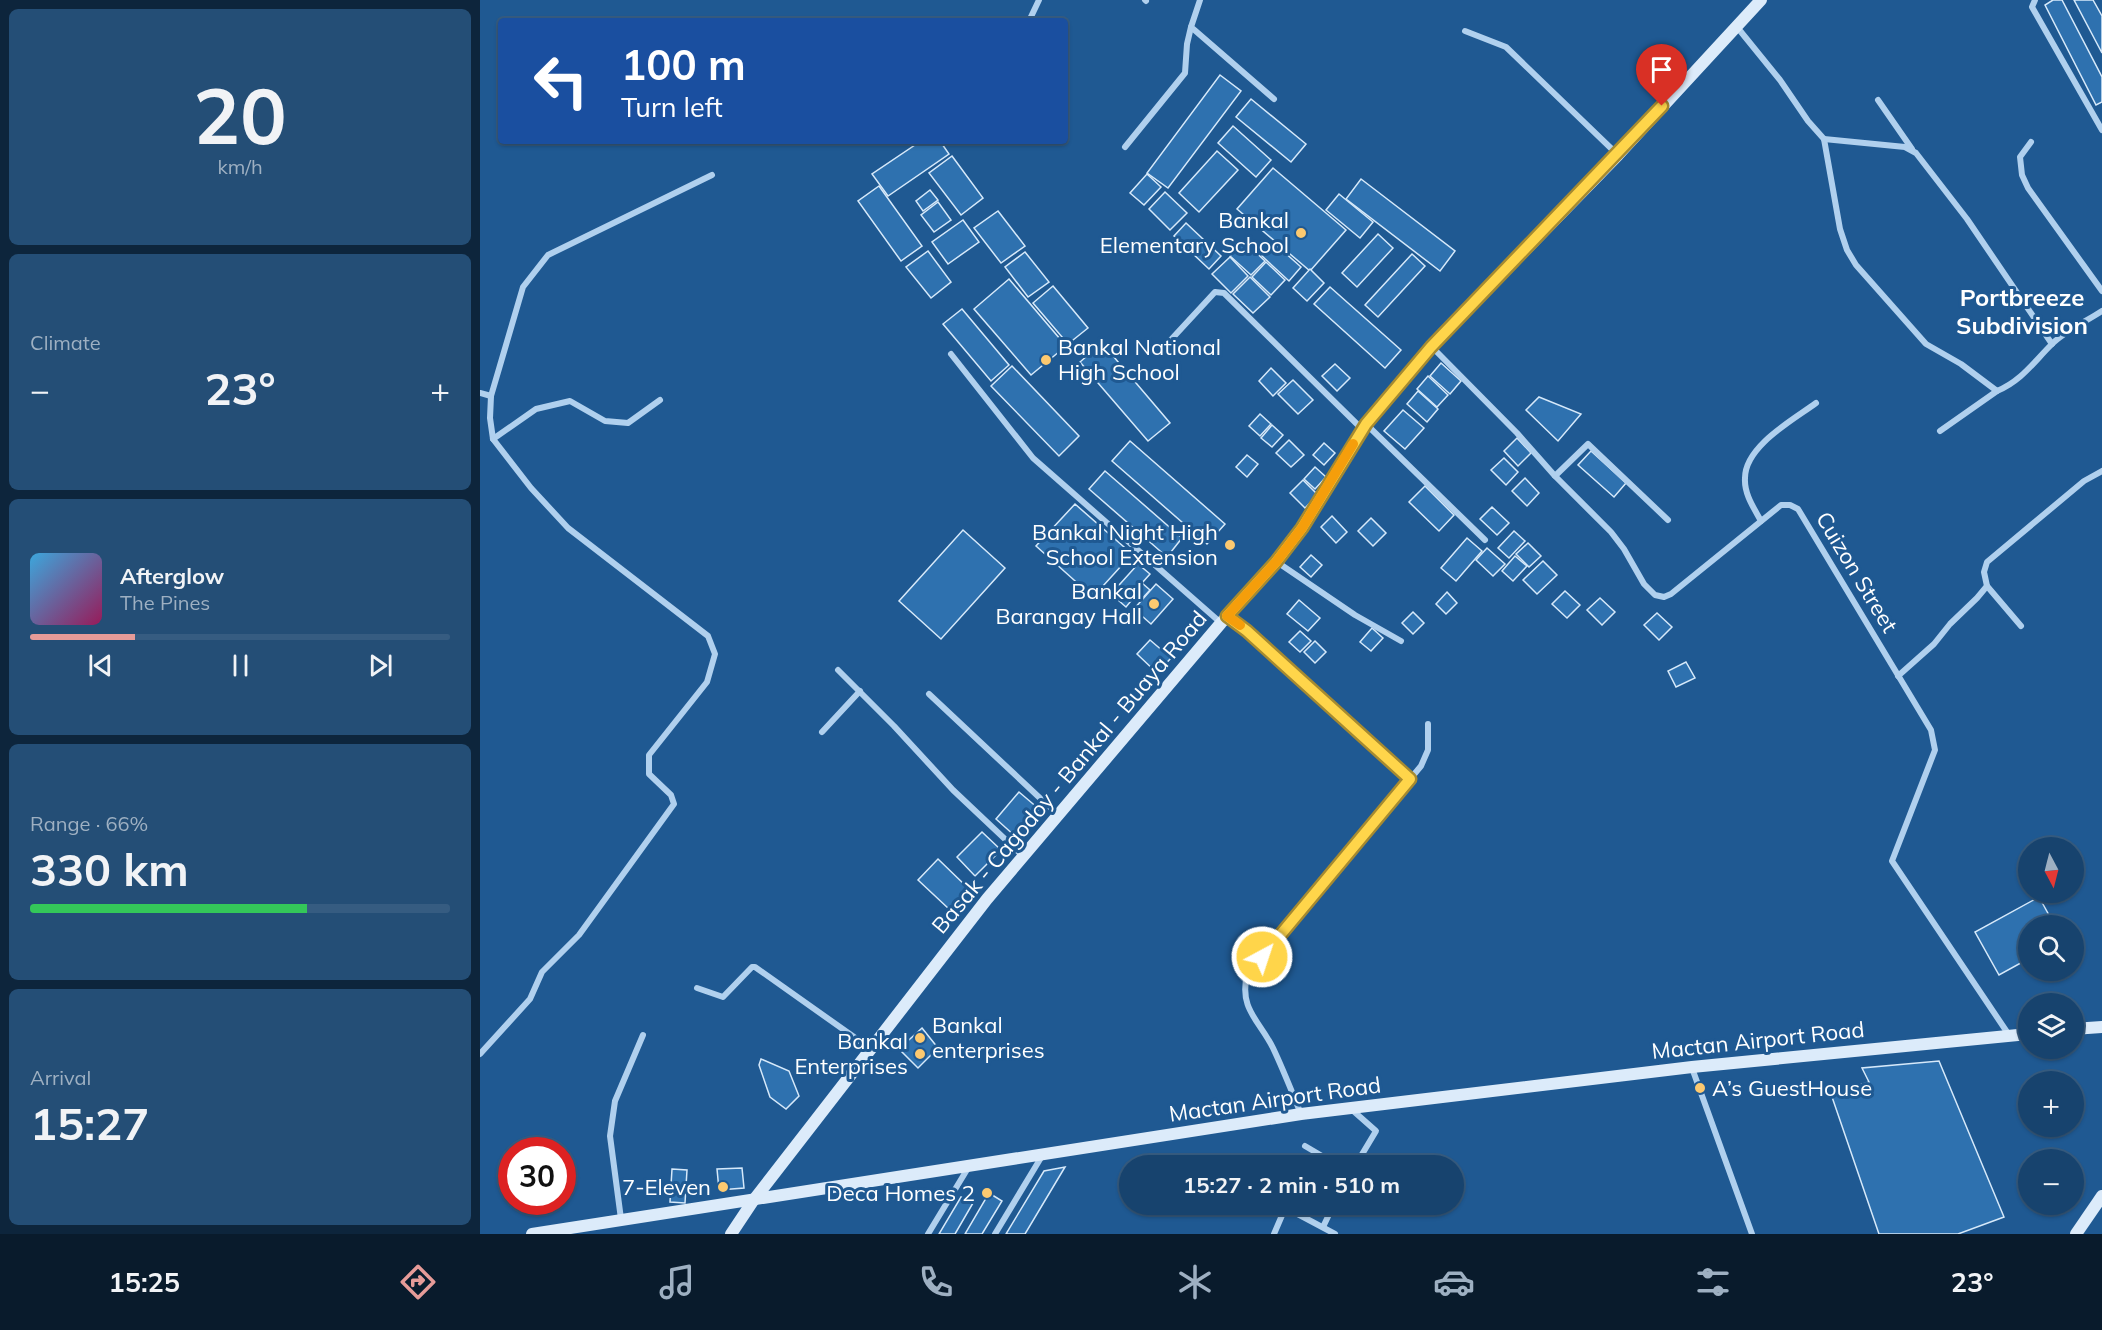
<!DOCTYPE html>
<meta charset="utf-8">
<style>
:root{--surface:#17436e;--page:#244e76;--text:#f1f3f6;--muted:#9eb0c2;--line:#365c81;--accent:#e69b98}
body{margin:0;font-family:Mulish,sans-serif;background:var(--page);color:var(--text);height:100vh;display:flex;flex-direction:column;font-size:22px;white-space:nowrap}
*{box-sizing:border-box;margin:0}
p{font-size:20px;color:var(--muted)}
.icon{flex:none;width:33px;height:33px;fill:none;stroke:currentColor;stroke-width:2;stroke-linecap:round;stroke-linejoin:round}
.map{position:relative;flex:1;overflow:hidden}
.sheet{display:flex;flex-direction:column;gap:9px;padding:9px;background:#0d253c;width:480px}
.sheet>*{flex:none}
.top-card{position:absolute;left:18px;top:18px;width:570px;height:126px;border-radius:6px;box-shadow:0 2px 4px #0004,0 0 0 2px var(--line);background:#1a4fa0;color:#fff;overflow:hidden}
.needle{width:39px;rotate:173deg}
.buttons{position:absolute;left:1538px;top:837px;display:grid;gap:12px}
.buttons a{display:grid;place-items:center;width:66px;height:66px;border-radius:50%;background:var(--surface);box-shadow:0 2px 4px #0004,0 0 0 2px var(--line);font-size:30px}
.speed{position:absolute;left:18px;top:1137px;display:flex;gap:12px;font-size:30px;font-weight:700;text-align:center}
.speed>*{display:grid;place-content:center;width:78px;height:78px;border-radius:50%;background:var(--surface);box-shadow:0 2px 4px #0004,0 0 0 2px var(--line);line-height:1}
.speed .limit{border:9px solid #d22;background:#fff;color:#111}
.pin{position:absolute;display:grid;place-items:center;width:51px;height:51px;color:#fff;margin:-62px -26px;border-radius:50% 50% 50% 0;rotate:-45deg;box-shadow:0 0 6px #0007}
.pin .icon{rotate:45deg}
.me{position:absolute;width:66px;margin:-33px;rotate:40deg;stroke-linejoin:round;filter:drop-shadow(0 0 4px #0008)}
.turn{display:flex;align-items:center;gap:21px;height:126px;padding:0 24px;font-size:27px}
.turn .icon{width:78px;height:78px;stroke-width:2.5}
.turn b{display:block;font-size:42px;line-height:51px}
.big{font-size:45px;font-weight:700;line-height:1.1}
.sheet .tile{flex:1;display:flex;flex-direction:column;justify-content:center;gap:9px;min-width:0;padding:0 21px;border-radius:9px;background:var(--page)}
.sheet .dial{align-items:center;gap:0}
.dial b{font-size:78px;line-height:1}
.song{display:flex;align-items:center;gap:18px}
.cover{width:72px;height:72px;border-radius:9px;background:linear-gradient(135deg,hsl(200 70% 55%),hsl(330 70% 35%))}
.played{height:6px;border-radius:3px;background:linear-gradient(90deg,var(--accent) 25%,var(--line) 25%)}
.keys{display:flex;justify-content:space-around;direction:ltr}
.heat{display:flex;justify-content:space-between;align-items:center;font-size:33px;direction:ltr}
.charge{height:9px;border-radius:4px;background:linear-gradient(90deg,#34c759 66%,var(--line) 0)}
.trip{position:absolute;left:639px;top:1155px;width:345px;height:60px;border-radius:30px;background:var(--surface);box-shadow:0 2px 4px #0004,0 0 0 2px var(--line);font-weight:700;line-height:60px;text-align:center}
.menu{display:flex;height:96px;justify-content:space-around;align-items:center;background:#091b2c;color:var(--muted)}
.menu .icon{width:42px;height:42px}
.menu .active{color:var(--accent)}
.menu b{font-size:27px;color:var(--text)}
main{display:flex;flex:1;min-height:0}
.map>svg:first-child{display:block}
.building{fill:#2e71af;stroke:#d6e9fa;stroke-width:1.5}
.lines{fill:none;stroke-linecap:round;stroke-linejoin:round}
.street{stroke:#b0d0ee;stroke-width:6}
.secondary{stroke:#dcebfa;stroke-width:12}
.route-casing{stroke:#a68a30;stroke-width:15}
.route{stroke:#ffd54a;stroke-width:10}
.slow{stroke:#f59e0b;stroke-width:10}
.poi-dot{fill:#fcc970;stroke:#1f5992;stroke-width:2}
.labels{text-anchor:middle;stroke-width:6;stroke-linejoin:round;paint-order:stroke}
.poi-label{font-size:22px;fill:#fff;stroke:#1f5992;text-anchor:end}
.street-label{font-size:22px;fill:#fff;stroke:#1f5992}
.neighbourhood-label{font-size:24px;font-weight:bold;fill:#fff;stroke:#1f5992}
</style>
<main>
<section class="sheet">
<div class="tile dial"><b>20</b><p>km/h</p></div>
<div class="tile"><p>Climate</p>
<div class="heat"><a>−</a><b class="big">23°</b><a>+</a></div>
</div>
<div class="tile">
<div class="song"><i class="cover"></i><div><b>Afterglow</b><p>The Pines</p></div></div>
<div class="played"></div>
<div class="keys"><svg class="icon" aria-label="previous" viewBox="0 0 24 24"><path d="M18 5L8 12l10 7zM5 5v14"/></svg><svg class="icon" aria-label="pause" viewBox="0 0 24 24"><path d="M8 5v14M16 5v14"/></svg><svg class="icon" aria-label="next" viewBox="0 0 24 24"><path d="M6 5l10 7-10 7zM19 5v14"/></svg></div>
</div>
<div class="tile"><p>Range · 66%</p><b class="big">330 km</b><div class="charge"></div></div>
<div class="tile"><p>Arrival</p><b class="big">15:27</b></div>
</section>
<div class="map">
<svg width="1622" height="1234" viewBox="0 0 1622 1234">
<rect width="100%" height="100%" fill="#1f5992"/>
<!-- building -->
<g class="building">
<path d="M1573,0H1582L1622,77V102L1616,105L1565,5Z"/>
<path d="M1594,0H1613L1622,16V53Z"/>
<path d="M740,75L761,91L688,188L667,173Z"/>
<path d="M771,99L826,144L811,162L756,117Z"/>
<path d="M753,126L791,160L776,177L738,143Z"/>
<path d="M441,141H460L469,154L408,196L392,174Z"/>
<path d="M737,151L758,170L719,212L699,193Z"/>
<path d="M472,156L503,198L481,215L449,173Z"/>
<path d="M793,168L866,230L830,271L757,209Z"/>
<path d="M667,174L681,187L664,205L650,193Z"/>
<path d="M881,179L975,251L960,271L866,199Z"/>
<path d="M399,186L442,246L421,261L378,201Z"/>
<path d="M450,190L458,200L443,211L436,201Z"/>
<path d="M685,192L707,213L690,230L669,209Z"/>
<path d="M859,194L893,222L880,238L846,210Z"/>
<path d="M458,202L471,220L454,232L441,215Z"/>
<path d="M518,211L545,246L521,263L494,228Z"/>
<path d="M483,220L499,242L468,264L452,242Z"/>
<path d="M706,223L741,256L729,269L694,236Z"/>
<path d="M898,234L913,248L877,287L862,273Z"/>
<path d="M764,241L785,261L771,275L750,256Z"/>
<path d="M794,243L821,267L809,281L782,256Z"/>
<path d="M448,251L471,282L451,298L426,267Z"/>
<path d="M545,252L569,282L548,297L525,267Z"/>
<path d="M932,254L945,266L898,317L885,305Z"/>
<path d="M750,257L768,276L751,293L732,274Z"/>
<path d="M786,262L805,280L791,295L772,277Z"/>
<path d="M830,269L844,283L827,301L813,288Z"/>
<path d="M770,277L790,297L773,313L753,294Z"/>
<path d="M529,279L586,346L551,375L494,309Z"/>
<path d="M573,286L608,328L588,344L553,303Z"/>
<path d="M850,287L921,350L905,368L834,304Z"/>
<path d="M482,309L529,365L511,381L463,324Z"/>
<path d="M622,343L690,423L668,441L600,362Z"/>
<path d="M961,363L981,381L970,394L950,376Z"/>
<path d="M855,364L870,378L857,391L842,376Z"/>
<path d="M532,366L599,436L579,456L511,386Z"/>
<path d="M791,368L806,383L793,396L779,381Z"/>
<path d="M948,376L968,395L957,407L937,389Z"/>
<path d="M813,380L833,400L818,414L798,394Z"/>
<path d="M938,391L958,409L947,422L927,404Z"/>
<path d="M1059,397L1101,414L1078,441L1046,410Z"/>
<path d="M923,410L944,428L925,449L904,431Z"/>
<path d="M780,414L791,424L780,436L769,426Z"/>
<path d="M792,425L803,435L792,447L781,438Z"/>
<path d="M1037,438L1051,453L1038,466L1024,451Z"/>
<path d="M809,440L824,455L811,467L796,453Z"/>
<path d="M650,441L745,524L727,544L632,461Z"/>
<path d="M844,443L855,453L844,465L833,455Z"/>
<path d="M1111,451L1146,483L1134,497L1098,465Z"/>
<path d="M767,455L778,464L767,477L756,467Z"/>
<path d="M1024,458L1038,472L1026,485L1011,470Z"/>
<path d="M835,467L846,477L835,489L824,479Z"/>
<path d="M625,471L702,538L687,557L609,489Z"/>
<path d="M1045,478L1059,493L1047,506L1032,491Z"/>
<path d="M823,480L838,495L825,508L810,493Z"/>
<path d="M945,486L974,515L959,531L929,502Z"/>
<path d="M595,504L652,554L613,597L556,546Z"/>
<path d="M1012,507L1029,523L1017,535L1000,519Z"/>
<path d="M852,516L867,532L856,543L841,527Z"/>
<path d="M891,518L906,533L893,546L878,531Z"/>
<path d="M483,530L525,568L461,639L419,601Z"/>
<path d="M1034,531L1045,541L1029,558L1018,548Z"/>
<path d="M987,538L1002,551L976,581L961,568Z"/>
<path d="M1048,543L1061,556L1049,567L1036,554Z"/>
<path d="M1007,548L1025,564L1013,576L996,560Z"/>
<path d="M831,555L842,565L831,577L820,567Z"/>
<path d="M1035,556L1047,566L1033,581L1022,571Z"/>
<path d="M1063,561L1077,575L1057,594L1043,580Z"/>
<path d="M658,564L670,574L662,583L670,590L660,601L655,596L646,607L631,594Z"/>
<path d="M676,584L693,599L671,624L654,609Z"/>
<path d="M1085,591L1100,605L1087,618L1072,604Z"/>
<path d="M967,592L977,603L966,614L956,604Z"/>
<path d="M1120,598L1135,612L1122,625L1107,610Z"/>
<path d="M819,600L840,618L828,631L807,614Z"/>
<path d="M933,612L944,623L933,634L922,623Z"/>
<path d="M1177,613L1192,627L1179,640L1164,625Z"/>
<path d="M892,628L903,638L891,651L880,642Z"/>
<path d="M820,631L831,641L820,652L809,642Z"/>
<path d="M670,640L691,658L677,673L657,654Z"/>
<path d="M835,641L846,652L835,663L824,652Z"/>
<path d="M1206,662L1215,678L1196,687L1188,671Z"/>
<path d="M539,792L559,809L535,836L516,819Z"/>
<path d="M502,832L521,850L495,876L477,857Z"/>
<path d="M458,859L489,889L469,909L438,880Z"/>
<path d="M1559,897L1575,926H1548V959L1519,975L1495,932Z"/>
<path d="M442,1028L458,1048L438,1068L419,1049Z"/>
<path d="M281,1059L309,1071L319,1096L306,1109L290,1097L279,1065Z"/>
<path d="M1459,1061L1524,1217L1478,1234H1399L1351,1094L1389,1082L1382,1068Z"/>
<path d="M585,1167L545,1234H526L564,1171Z"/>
<path d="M262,1168L264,1188L239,1190L237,1169Z"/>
<path d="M192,1169L207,1170L205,1203L190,1202Z"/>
<path d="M509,1193L522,1201L502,1234H485Z"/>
<path d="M481,1197L493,1203L475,1234H459Z"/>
</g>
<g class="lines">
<!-- street -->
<g class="street">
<path d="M665,0L666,1"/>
<path d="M720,0L711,27L794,99"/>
<path d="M1555,0L1552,7L1622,130"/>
<path d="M549,21L559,0"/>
<path d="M1257,27L1300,80L1328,121L1344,139L1360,229L1367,250L1376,265L1446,344L1481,364L1517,391C1541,381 1553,363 1571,345C1583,332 1607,321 1622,311"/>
<path d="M985,31L1026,47L1138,155"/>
<path d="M1398,100L1432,149"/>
<path d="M1344,139L1425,147L1436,153L1487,219L1572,344"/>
<path d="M1551,142L1540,157L1542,175L1548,188L1622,291"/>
<path d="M645,147L705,73L707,44L711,27"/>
<path d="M687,344L735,292L744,293L882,429"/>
<path d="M952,347L1037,433L1075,476L1131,532L1144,549L1164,584L1175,595L1184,597L1191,594L1301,505H1310L1318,509L1451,730L1455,750L1412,861L1529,1035"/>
<path d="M471,354L553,458L741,623"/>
<path d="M0,393L11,396"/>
<path d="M886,424L1005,540"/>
<path d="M1460,431L1517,391"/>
<path d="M13,439L56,409L90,401L125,421L148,423L180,400"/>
<path d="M1075,476L1108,444L1188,520"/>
<path d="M1281,521C1274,508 1264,494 1265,478C1265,446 1313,420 1336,403"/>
<path d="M797,562L875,615L921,641"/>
<path d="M1507,586L1541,626"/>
<path d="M747,616L767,631L930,779"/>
<path d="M358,670L414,726L473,790L543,856"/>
<path d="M1418,676L1454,644L1470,624L1497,598L1507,586L1504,572L1507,562L1604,481L1622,471"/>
<path d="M449,694L578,815"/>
<path d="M342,732L380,691"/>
<path d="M217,988L243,997L272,967H275L391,1049"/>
<path d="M0,1054L50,999L62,972L99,935L194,804L191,795L169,774V755L227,682L235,654L228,636L88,528L51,488L13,439L10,418L11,396L43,287L68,255L232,175"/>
<path d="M1212,1068L1272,1234"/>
<path d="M870,1108L896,1131L875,1166"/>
<path d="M821,1114C812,1092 803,1069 793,1048C779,1020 759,1009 767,975L941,766L948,750V724"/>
<path d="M825,1146L859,1166"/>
<path d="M141,1219L130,1136L135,1101L163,1035"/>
<path d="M843,1227L854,1204"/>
<path d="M448,1234L488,1168"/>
<path d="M515,1234L562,1156"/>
<path d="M794,1234L803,1213L812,1211L855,1234"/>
</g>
<!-- secondary -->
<g class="secondary">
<path d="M1593,1029L1622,1027"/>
<path d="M52,1234L821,1114L1212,1067L1548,1034"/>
<path d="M251,1234L273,1201L507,899L741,623L796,562L823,527L886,424L951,347L1138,155L1281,0"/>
<path d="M1596,1234L1622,1196"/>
</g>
</g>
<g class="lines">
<defs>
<path id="route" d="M782,957L930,779L767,631L747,616L796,562L822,528L886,424L951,347L1182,106"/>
</defs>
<!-- route casing -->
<use href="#route" class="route-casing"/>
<!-- route -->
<use href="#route" class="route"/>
<!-- slow -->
<path class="slow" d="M760,625L747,616L796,562L822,528L873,444"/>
</g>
<!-- markers -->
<g class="poi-dot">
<circle cx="821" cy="233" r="6"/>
<circle cx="566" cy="360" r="6"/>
<circle cx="750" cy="545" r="6"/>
<circle cx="674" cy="604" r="6"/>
<circle cx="440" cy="1038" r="6"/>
<circle cx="440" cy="1054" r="6"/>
<circle cx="1220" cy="1088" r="6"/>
<circle cx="243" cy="1187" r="6"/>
<circle cx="507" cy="1193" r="6"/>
</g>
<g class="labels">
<!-- poi labels -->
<g class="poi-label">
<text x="809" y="228">Bankal<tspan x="809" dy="25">Elementary School</tspan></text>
<text x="578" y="355" text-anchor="start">Bankal National<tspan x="578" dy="25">High School</tspan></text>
<text x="738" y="540">Bankal Night High<tspan x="738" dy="25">School Extension</tspan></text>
<text x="662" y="599">Bankal<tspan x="662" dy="25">Barangay Hall</tspan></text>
<text x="452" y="1033" text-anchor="start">Bankal<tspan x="452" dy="25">enterprises</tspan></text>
<text x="428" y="1049">Bankal<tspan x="428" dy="25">Enterprises</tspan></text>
<text x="1232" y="1096" text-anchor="start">A’s GuestHouse</text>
<text x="231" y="1195">7-Eleven</text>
<text x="495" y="1201">Deca Homes 2</text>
</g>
<!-- street labels -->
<g class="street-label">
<text transform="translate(1377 572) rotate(59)" y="8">Cuizon Street</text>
<text transform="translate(589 772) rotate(-50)" y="8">Basak - Cagodoy - Bankal - Buaya Road</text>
<text transform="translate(1278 1040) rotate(-6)" y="8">Mactan Airport Road</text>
<text transform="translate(795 1099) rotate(-8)" y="8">Mactan Airport Road</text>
</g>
<!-- neighbourhood labels -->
<g class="neighbourhood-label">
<text x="1542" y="306">Portbreeze<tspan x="1542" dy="28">Subdivision</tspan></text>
</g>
</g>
</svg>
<div class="buttons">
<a><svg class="needle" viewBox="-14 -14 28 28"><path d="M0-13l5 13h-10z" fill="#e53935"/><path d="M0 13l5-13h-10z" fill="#9eb0c2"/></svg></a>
<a><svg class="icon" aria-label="search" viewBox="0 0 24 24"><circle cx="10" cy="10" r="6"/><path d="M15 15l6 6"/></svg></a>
<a><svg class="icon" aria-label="layers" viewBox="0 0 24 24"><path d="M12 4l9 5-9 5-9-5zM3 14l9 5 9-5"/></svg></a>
<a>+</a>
<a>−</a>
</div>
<div class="speed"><div class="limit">30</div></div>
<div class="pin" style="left:1182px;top:106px;background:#d93025"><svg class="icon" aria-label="arrive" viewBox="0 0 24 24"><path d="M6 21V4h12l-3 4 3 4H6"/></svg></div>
<svg class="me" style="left:782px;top:957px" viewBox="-20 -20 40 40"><circle r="17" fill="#ffd54a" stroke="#fff" stroke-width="3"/><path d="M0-11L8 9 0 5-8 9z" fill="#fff"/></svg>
<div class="trip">15:27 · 2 min · 510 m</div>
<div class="top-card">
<div class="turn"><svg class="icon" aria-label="left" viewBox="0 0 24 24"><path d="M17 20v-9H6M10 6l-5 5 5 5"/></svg><div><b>100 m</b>Turn left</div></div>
</div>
</div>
</main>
<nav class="menu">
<b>15:25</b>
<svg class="icon active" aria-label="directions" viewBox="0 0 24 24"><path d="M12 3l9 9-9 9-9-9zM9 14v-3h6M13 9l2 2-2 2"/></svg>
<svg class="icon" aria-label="music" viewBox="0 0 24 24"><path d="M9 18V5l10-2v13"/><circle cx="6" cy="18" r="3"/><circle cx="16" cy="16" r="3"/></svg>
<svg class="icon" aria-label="phone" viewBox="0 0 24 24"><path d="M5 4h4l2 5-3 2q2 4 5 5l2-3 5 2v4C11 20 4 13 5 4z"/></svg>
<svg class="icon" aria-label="climate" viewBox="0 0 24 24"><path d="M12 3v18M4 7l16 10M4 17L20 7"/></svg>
<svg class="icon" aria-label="car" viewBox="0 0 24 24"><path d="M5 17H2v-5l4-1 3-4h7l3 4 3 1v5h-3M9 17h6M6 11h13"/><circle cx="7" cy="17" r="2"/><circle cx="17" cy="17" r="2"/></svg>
<svg class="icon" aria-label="filters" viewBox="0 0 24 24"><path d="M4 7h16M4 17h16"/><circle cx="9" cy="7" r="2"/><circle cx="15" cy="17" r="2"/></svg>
<b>23°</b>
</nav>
